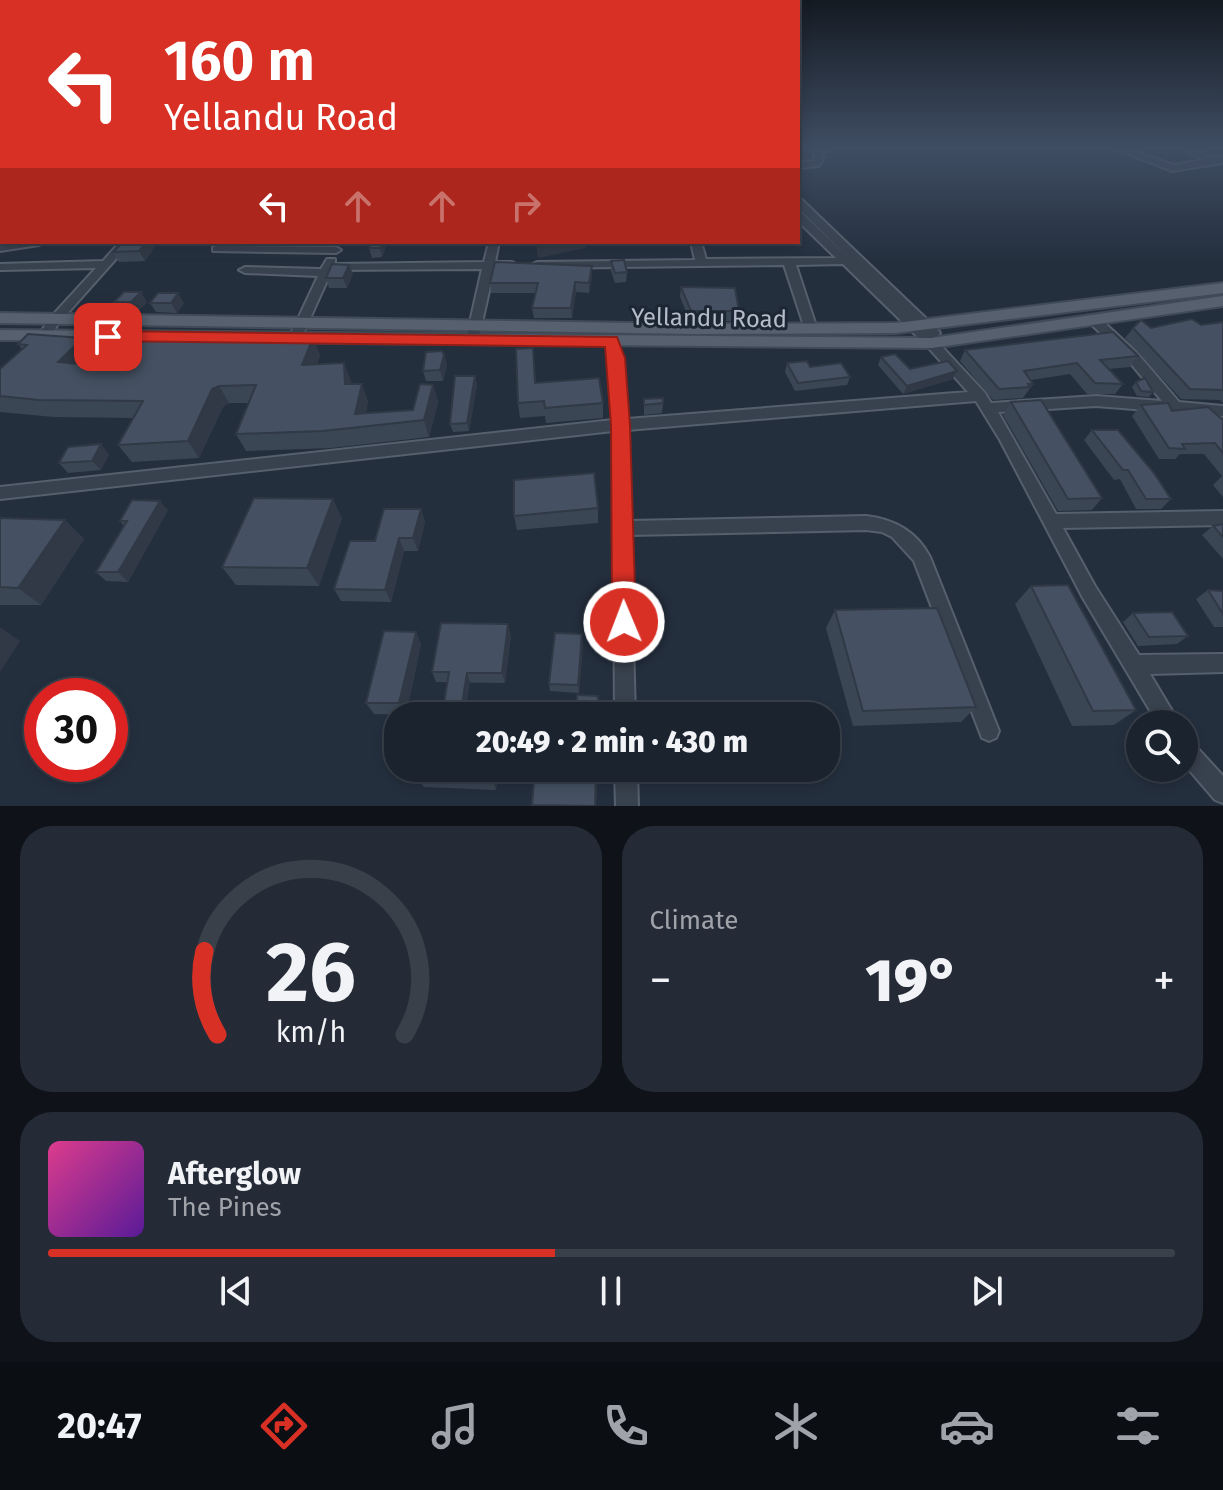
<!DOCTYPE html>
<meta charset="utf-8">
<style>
:root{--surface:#1b232e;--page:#242b36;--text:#f1f3f6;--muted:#a0a4aa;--line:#39404a;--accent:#d93025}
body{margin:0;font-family:"Fira Sans",sans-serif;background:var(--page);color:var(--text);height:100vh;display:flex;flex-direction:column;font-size:30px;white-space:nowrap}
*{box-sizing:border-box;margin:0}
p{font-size:26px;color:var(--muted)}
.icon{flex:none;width:44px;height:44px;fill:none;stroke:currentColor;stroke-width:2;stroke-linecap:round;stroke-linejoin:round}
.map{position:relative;height:806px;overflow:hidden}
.side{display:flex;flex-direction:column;gap:20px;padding:20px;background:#0f1319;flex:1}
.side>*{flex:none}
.guide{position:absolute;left:0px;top:0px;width:800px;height:244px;box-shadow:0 4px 12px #0003,0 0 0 2px var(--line);background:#d93025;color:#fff;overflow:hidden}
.fabs{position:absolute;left:1126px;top:710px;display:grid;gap:16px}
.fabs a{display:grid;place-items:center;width:72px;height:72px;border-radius:50%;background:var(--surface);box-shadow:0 4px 12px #0003,0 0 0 2px var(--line);font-size:40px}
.speed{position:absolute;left:24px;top:678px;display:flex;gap:16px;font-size:40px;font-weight:700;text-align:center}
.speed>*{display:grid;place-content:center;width:104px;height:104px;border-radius:50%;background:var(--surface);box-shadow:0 4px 12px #0003,0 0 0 2px var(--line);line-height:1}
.speed .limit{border:12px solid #d22;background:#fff;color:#111}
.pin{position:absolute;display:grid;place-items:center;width:68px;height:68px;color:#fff;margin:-34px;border-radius:16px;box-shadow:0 4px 12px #0006}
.me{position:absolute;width:88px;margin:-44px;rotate:359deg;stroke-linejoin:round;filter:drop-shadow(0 0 6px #0008)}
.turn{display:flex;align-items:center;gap:28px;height:168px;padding:0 32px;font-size:36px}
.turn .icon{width:104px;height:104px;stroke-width:2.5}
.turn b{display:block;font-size:56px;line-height:68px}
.lanes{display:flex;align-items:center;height:76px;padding:0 32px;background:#0003;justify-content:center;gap:40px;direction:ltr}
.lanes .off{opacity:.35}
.big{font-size:60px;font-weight:800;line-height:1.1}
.side .tile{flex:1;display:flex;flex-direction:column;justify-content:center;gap:12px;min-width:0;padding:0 28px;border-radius:32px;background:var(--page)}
.side .dial{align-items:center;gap:0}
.dial svg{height:208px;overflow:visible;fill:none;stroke:var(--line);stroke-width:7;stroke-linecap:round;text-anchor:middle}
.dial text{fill:var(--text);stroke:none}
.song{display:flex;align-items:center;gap:24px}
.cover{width:96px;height:96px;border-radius:12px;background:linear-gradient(135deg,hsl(330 70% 55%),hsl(270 70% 35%))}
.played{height:8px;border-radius:4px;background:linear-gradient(90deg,var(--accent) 45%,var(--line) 45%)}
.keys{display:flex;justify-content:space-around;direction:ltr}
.heat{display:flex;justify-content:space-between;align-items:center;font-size:44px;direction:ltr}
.side .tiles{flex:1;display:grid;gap:20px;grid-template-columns:1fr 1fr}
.tile:last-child{grid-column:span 2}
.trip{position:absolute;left:384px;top:702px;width:456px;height:80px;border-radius:32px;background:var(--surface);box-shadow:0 4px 12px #0003,0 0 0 2px var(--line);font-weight:800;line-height:80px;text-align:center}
.tab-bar{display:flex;height:128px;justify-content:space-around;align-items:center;background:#0b0e12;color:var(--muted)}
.tab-bar .icon{width:56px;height:56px}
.tab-bar .on{color:var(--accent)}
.tab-bar b{font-size:36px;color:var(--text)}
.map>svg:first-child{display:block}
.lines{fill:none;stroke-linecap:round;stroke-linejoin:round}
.minor-casing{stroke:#565f6c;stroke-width:4}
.major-casing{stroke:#414a57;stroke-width:4}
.minor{fill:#38414e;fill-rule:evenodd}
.major{fill:#56606e;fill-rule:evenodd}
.wall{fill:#3b4654}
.shaded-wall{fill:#303945}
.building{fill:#455162;stroke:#303945;stroke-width:2}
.route{fill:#d93025;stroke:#8d1f18;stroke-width:2}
.labels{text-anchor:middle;stroke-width:6;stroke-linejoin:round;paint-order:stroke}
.street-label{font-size:24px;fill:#b4bcc9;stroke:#1d2633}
</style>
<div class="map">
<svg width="1223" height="806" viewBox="0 0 1223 806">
<rect width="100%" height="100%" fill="#242f3e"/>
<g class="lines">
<defs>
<g id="minor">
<path d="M823,147H839L821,153L824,157L819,166L798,168V162L813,161L814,157L813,150Z"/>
<path d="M1111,147H1125L1173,165L1203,160L1180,147C1198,147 1207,160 1223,157V163L1172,171Z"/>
<rect x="0" y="154" width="2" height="6"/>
<rect x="0" y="180" width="2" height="6"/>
<path d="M798,199L802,200L938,330L940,333L938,336L933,337L985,393L991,403L1096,396L1162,401L1127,359L1089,322L1087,319L1089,316H1097L1137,353L1179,402L1223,406V416L1096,406L998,412L1056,514L1223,511V525L1063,528L1095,586L1139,655L1223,654V672L1150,674L1180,724H1158L1083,598L1000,440L976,401L627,430L630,521L866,516C894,519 917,532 930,557L999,731L996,738L989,741L982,738L914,561L892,537L882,532L866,530L630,535L635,716H615L613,431L0,499V487L613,420L609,358L605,341L611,337C627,345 625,400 627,419L968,392L927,346L843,264L796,265L817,329L811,333L805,329L784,265L537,268L531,265L537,262L695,260L691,242H701L706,259L836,258L798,221V212L802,213L854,263L798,208Z"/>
<rect x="0" y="210" width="2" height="8"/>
<path d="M18,242H44L39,245L0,251V245Z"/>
<path d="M120,242H131L58,324L44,347H34L33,344L50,318L96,268L2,270H0V264L103,261Z"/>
<path d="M489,242H499L495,262H512L518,265L512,268L494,269L478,340L472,344L466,340L482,269L332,270L301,338L295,342L289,338L318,276L245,273L239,270L245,267L321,269L327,259H335V264L484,262Z"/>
<path d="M217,246L336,247L341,250L336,253L213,251V247Z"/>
<path d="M1184,738L1191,741L1223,776V803L1215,800L1184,764Z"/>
<path d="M615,768H637L638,806H616Z"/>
</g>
<g id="major">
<path d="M1223,283V293L896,333L694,334L0,323V313L694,324L896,323Z"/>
<path d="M1223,296V306L932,348L0,340V330L932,338Z"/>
</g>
</defs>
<!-- minor casing -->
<use href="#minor" class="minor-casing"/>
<!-- major casing -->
<use href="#major" class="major-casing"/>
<!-- minor -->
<use href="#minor" class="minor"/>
<!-- major -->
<use href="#major" class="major"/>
</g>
<!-- wall -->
<g class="wall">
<path d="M388,242L382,257L372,258L369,248Z"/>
<path d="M156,245L145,261L119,262L113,252Z"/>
<path d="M611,261L627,272L626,282L615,283L611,271Z"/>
<path d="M353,274L347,288H329L326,278Z"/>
<path d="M592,276L589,293L576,292L572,318H534L532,308L536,293H491L490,283Z"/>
<path d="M681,287L739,311L738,321H690L680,297Z"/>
<path d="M114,302H147L137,312H121Z"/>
<path d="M150,303H184L177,313L156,312Z"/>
<path d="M1223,322V403L1220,400L1181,399L1125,338L1133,328L1201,325Z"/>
<path d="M313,338L320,355L317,364L351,380V384L368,401L366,413L413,410L433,385L438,402L429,437L331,448L246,451L236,434L249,403H229L223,407L199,458L132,462L118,445L134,418L54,417L0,412V369L22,349L18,344L95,355L86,364L248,342Z"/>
<path d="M533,348L536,383L603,403V418L546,423L545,416L520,418L518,403Z"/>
<path d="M965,350L1138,356L1130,367L1109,369L1123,384L1115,394H1087L1070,374L1031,380L1033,384L1023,398L993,400L960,361Z"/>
<path d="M444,355L447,365L443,381H426L423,371Z"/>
<path d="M881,357L910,369L953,379L903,394L878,365Z"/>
<path d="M787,363L810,367L850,377L847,385L795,391L785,372Z"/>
<path d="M475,376L477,385L469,431L453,432L450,424Z"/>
<path d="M1136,382L1153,392L1149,397L1137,396L1132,387Z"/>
<path d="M644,399L663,403L662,413L644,415Z"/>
<path d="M1011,402L1102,498L1092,510L1058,511L1003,415Z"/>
<path d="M1141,405L1223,420V497L1213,485L1222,476L1204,454H1180L1175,459H1159L1132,416Z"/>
<path d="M1092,430L1171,499L1161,509H1136L1120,479L1114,480L1084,440Z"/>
<path d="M109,454L101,470L68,473L59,463Z"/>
<path d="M598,508V523L517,530L514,516Z"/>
<path d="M421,509L425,522L418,551H404L391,602L341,601L334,589L375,541Z"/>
<path d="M168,510L128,582L106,581L96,572L124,526L120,521Z"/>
<path d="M0,518L65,520L84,539L41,605H0Z"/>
<path d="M342,518L319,586L236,585L222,567Z"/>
<path d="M1223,524V559L1202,535L1213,526Z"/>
<path d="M1031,586L1136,710L1114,725L1072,726L1015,604Z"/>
<path d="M1208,590L1223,591V627H1214L1196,599Z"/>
<path d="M835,610L976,707L961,722L853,726L826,628Z"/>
<path d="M1133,613L1188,636L1177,644L1138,646L1123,622Z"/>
<path d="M416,632L421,644L406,715L374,714L366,703Z"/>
<path d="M511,635L505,683L436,682L432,672Z"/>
<path d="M583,642L579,693L550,691L549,684Z"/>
<path d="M540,768L539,780H573L574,768H597L596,806H533L534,782L497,781L496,790L424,787L418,779Z"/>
</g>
<!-- shaded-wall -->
<g class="shaded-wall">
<path d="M146,242H154L156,245L145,261L139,251Z"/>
<path d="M382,242H388L382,257L380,248Z"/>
<path d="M536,242H586V248L538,258Z"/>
<path d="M349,265L353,274L347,288L343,278Z"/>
<path d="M592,266V276L589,293V283Z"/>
<path d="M575,282L576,292L572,318L571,308Z"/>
<path d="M141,292L147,302L137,312L131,302Z"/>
<path d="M178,293L184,303L177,313L171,303Z"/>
<path d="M83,338L95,355L72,379L58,362Z"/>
<path d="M313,338L320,355L309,383L302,365Z"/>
<path d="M444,355L447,365L443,381L440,370Z"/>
<path d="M344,363L351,380V401L345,384Z"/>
<path d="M957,371L953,379L903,394L907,386Z"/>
<path d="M475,376L477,385L469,431L467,423Z"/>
<path d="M362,384L368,401L363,426L355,414Z"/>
<path d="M433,385L438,402L429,437L424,420Z"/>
<path d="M219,386L229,403L223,407L199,458L188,441L212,389Z"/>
<path d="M101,444L109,454L101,470L92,461Z"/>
<path d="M333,499L342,518L319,586L307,568Z"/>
<path d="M160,501L168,510L128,582L118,572Z"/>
<path d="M421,509L425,522L418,551L413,538Z"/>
<path d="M65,520L84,539L41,605L18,588Z"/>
<path d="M399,538L404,551L391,602L385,590Z"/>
<path d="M508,624L511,635L505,683L502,673Z"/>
<path d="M0,627L20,641L0,672Z"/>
<path d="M416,632L421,644L406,715L399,703Z"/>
<path d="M582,634L583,642L579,693L578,685Z"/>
<path d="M467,673L470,682L465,716H460Z"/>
<path d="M538,768H540L539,782L537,774Z"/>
<path d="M494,773L497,781L496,790L493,782Z"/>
</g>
<!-- building -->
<g class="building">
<path d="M123,242H146L139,251L113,252Z"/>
<path d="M371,242H382L380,248H369Z"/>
<path d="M624,260L627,272L615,273L611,261Z"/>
<path d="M495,262L592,266L589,283L575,282L571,308H532L538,283H490Z"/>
<path d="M332,264L349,265L343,278H326Z"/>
<path d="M681,287L735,288L739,311H691Z"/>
<path d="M124,292H141L131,302H114Z"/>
<path d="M158,293H178L171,303H150Z"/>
<path d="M1192,319L1201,325L1223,322V390L1190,389L1133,328L1141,320L1151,328Z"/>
<path d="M1113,332L1138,356L1100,360L1123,384L1095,383L1077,363L1024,371L1033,384H1028L1030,387L999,389L965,350Z"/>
<path d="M28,334L83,338L58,362L89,365L109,340L248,342L250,338H313L302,365L344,363L345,384H362L355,414L413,410L420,384L433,385L424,420L323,431L236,434L256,385L219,386L212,389L188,441L118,445L143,401L39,400L0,396V369L27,345L18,344Z"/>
<path d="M533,348L535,383L599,378L603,403L545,408L544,401L518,403L516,349Z"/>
<path d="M442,351L444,355L440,370L423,371L426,352Z"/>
<path d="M895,354L910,369L948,361L957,371L907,386L881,357Z"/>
<path d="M807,361L810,367L841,363L850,377L798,383L787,363Z"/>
<path d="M455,376H475L467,423L450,424Z"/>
<path d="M1145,378L1153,392L1141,391L1136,382Z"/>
<path d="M663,398V403L644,405V399Z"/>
<path d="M1041,400L1102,498L1068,499L1011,402Z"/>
<path d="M1168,403L1172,411L1208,407L1223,420V453L1215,443L1182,444L1185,449L1169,448L1141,405Z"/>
<path d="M1092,430H1118L1154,473L1171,499H1146L1128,470H1123Z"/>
<path d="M101,444L92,461L59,463L68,447Z"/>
<path d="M594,473L598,508L514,516V480Z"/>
<path d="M254,498L333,499L307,568L222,567Z"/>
<path d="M132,500L160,501L118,572H96L127,521H120Z"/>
<path d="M384,509H421L413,538H399L385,590L334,589L350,541H375Z"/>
<path d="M0,518L65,520L18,588L0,587Z"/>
<path d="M1223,524V537L1213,526Z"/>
<path d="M1068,585L1136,710L1093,711L1031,586Z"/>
<path d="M1208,590L1223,591V614Z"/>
<path d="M937,608L976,707L863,711L835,610Z"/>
<path d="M1172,612L1188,636L1149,637L1133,613Z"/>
<path d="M441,623L508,624L502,673H467L460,716H442L449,672H432Z"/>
<path d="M384,631L416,632L399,703H366Z"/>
<path d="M555,633L582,634L578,685L549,684Z"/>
<path d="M577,695L598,696V716H576Z"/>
<path d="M420,768H538L537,774L494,773L493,782L418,779Z"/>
<path d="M574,768H596L595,806L532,805L534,780H573Z"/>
</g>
<!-- sky -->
<linearGradient id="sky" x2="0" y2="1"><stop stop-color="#141a22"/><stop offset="0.57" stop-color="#3f4d63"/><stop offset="1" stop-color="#3f4d63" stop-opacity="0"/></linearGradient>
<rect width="1223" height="260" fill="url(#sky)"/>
<!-- route -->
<path class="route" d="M108,331L617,337L625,358L630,425L636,622L632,630L624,633L615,630L612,622L611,425L605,347L103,341L100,337Z"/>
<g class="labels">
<!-- street labels -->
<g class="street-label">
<text transform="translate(709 318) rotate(1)" y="8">Yellandu Road</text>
</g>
</g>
</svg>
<div class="fabs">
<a><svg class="icon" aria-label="search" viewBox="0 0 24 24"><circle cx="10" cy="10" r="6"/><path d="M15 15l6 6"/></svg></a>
</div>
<div class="speed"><div class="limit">30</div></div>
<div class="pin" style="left:108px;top:337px;background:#d93025"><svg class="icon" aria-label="arrive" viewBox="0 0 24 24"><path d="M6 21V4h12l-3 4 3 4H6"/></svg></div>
<svg class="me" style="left:624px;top:622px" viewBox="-20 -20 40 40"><circle r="17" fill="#d93025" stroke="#fff" stroke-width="3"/><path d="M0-11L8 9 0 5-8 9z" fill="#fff"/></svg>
<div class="trip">20:49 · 2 min · 430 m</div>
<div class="guide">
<div class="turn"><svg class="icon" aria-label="left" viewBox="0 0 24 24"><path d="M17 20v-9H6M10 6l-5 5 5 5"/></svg><div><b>160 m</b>Yellandu Road</div></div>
<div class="lanes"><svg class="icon" aria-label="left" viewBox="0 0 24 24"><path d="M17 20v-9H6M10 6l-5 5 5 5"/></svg><svg class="icon off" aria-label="ahead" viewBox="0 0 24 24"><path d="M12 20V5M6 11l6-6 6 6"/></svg><svg class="icon off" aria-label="ahead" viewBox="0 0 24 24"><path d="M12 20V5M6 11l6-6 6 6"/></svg><svg class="icon off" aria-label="right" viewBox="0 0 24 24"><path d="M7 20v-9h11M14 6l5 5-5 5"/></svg></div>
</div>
</div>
<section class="side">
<div class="tiles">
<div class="tile dial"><svg viewBox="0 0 100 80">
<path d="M14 69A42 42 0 1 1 86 69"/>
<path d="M14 69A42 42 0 0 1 9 37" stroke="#d93025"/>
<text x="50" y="56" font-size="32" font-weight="700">26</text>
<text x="50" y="72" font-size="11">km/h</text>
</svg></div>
<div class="tile"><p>Climate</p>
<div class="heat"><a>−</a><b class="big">19°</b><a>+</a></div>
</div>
<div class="tile">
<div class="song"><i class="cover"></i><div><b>Afterglow</b><p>The Pines</p></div></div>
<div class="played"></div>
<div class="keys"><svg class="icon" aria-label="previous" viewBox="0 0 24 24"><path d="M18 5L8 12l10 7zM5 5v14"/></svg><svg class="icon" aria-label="pause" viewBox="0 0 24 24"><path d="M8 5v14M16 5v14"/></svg><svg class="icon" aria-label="next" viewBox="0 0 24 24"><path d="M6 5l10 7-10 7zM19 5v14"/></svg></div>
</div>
</div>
</section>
<nav class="tab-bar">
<b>20:47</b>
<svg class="icon on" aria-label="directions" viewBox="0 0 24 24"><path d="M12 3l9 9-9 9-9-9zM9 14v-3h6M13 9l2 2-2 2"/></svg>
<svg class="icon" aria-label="music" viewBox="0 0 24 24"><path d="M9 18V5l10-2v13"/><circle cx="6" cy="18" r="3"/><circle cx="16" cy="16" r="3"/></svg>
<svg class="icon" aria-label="phone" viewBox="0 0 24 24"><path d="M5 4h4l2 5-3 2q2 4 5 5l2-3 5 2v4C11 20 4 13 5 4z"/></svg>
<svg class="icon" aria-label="climate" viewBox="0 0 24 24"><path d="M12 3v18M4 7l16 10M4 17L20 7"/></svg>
<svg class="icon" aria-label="car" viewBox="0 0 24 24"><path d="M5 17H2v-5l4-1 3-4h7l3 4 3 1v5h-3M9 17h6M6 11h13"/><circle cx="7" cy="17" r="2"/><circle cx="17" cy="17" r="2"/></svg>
<svg class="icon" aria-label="filters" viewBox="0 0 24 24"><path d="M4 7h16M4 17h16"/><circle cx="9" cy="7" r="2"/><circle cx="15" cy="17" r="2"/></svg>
</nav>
